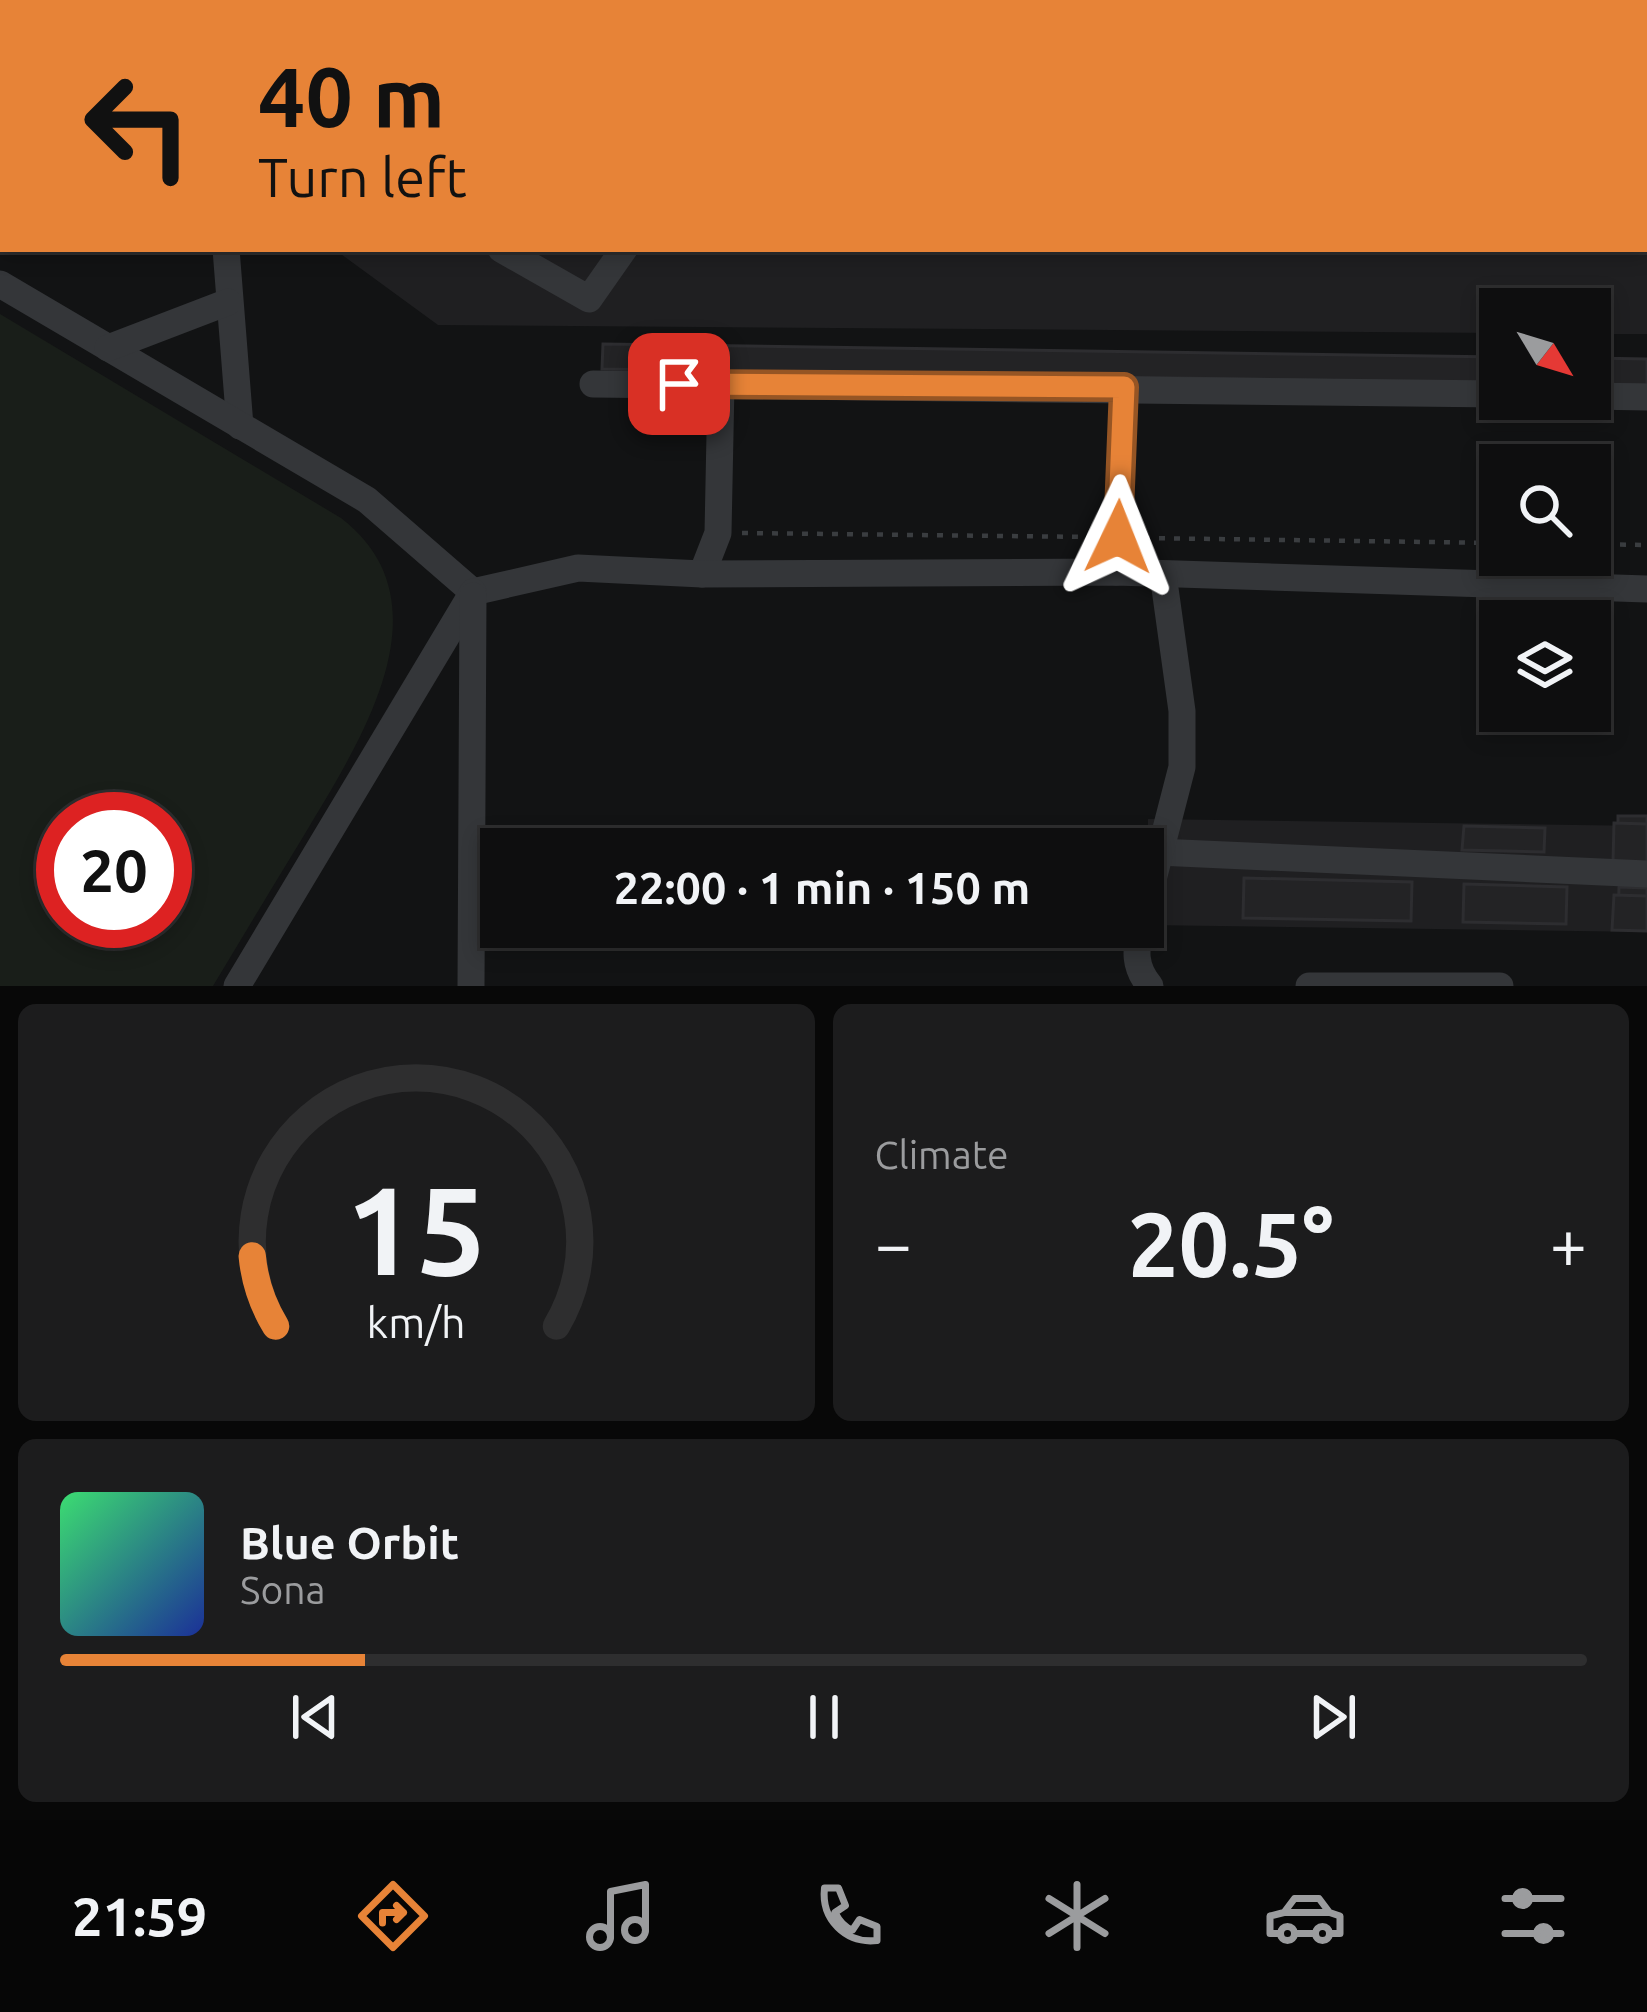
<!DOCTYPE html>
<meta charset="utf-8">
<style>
:root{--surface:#0e0e0f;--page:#1c1c1d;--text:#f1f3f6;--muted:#9b9c9e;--line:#2e2e2f;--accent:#e78337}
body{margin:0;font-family:Ubuntu,sans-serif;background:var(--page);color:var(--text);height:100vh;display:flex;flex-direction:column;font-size:45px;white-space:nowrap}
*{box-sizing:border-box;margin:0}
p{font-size:39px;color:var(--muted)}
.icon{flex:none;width:66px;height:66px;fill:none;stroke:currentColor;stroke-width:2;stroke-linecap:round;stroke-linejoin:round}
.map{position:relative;height:986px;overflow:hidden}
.sheet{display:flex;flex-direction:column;gap:18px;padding:18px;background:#080808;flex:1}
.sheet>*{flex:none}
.hud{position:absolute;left:0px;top:0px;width:1647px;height:252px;box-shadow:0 6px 18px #0003,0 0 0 3px var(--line);background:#e78337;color:#111;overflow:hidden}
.needle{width:78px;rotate:128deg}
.fabs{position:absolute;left:1479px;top:288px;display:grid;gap:24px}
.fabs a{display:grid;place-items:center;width:132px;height:132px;border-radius:0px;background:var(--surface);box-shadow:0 6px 18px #0003,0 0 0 3px var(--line);font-size:60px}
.speed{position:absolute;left:36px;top:792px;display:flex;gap:24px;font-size:60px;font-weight:700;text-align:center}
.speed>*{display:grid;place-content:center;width:156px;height:156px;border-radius:50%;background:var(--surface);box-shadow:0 6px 18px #0003,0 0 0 3px var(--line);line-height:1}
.speed .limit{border:18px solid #d22;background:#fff;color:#111}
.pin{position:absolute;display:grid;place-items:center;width:102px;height:102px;color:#fff;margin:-51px;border-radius:24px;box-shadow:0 6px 18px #0006}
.me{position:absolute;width:132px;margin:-66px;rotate:2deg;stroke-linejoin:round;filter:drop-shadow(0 0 9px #0008)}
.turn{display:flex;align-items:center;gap:42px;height:252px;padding:0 60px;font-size:54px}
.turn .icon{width:156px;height:156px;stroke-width:2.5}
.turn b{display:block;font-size:84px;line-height:102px}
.big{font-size:90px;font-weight:700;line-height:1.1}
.sheet .card{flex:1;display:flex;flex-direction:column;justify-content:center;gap:18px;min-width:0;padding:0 42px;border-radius:18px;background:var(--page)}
.sheet .dial{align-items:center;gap:0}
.dial svg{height:312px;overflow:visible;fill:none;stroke:var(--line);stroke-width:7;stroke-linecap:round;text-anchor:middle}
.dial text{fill:var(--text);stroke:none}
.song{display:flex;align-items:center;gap:36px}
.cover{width:144px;height:144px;border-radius:18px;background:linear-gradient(135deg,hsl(140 70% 55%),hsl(230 70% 35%))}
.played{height:12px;border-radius:6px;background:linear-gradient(90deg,var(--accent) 20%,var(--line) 20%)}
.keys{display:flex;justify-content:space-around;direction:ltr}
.heat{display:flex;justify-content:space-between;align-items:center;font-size:66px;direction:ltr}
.sheet .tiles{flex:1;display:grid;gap:18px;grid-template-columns:1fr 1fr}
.card:last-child{grid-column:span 2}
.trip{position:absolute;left:480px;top:828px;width:684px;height:120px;border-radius:0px;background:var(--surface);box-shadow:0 6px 18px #0003,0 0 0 3px var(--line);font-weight:700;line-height:120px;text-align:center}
.menu{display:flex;height:192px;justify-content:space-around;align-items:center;background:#060606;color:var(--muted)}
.menu .icon{width:84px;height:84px}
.menu .selected{color:var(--accent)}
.menu b{font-size:54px;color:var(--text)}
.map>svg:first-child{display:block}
.built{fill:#1f1f21}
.green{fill:#191e19;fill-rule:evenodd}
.building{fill:#232325;stroke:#2d2d30;stroke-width:3}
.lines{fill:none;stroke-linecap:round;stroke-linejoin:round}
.path{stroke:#3a3d40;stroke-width:4.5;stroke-dasharray:6 9;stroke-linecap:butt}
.minor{stroke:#343639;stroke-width:27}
.major{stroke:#505358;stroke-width:33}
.route-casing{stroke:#965524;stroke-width:30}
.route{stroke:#e78337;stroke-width:21}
</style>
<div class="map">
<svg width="1647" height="986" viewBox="0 0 1647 986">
<rect width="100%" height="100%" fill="#121314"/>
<!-- built -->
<g class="built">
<path d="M304,0H1647V334H1590V309H1500V333L438,325L334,249H1644V3H303Z"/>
<path d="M1148,819L1647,826V932L1147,925Z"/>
</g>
<!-- green -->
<path class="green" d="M0,314L341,518C453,604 357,746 303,837C273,886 243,936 213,986H0ZM63,819H165V921H63Z"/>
<!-- building -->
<g class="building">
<path d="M603,344L1500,357V383L602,369Z"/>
<path d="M1590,358L1647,359V385L1590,384Z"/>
<path d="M1618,816H1647V854L1618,853Z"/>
<path d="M1614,823L1647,824V863L1613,862Z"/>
<path d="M1464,826L1545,828L1544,852L1462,850Z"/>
<path d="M1244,878L1412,882L1411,921L1243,918Z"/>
<path d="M1464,884L1567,887L1566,924L1463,922Z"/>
<path d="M1619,887L1647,888V923L1618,922Z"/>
<path d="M1614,895L1647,896V931L1612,930Z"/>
</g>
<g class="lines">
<!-- path -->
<g class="path">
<path d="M742,533L1090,537"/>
<path d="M1144,538L1500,543"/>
<path d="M1590,544L1647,545"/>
</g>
<!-- minor -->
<g class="minor">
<path d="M1522,0L1527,3"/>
<path d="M1308,3V0"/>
<path d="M1644,80L1647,82"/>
<path d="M226,249L240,426"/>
<path d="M501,249L589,299L624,249"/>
<path d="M0,284L367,500L473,592"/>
<path d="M108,348L228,302"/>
<path d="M593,384L1500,394"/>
<path d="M1590,396L1647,397"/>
<path d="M1116,572L1124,387"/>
<path d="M702,574L718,533L721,384"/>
<path d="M473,592L578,568L702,574L1116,572L1647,589"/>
<path d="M1158,852L1647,874"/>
<path d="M1143,918L1182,767V711L1163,574"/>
<path d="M1141,927C1135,950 1134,967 1150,986"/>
<path d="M237,986L473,592"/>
<path d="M471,986L473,596"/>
<path d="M1309,986H1500"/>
</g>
<!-- major -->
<g class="major">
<path d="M36,3L38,0"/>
<path d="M0,61L3,56"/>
</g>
</g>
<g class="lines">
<defs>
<path id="route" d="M679,384L1124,387L1118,537"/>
</defs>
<!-- route casing -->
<use href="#route" class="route-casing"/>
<!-- route -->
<use href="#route" class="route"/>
</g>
</svg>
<div class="fabs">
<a><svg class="needle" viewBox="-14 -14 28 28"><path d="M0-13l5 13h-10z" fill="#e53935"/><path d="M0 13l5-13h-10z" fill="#9b9c9e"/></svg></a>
<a><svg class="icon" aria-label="search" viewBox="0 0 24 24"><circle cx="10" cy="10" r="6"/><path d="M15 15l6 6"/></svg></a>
<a><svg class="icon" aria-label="layers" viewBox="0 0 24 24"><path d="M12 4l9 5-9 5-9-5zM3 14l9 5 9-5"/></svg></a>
</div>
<div class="speed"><div class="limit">20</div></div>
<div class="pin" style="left:679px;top:384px;background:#d93025"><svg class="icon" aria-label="arrive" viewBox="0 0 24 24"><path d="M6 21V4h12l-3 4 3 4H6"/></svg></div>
<svg class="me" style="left:1118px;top:537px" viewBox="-20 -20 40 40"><path d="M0-17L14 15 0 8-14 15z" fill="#e78337" stroke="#fff" stroke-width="4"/></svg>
<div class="trip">22:00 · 1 min · 150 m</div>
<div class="hud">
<div class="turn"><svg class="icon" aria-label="left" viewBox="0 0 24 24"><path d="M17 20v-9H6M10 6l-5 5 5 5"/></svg><div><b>40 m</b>Turn left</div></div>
</div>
</div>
<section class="sheet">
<div class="tiles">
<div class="card dial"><svg viewBox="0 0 100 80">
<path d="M14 69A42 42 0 1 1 86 69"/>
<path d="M14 69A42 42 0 0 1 8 51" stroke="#e78337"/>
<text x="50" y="56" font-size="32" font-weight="700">15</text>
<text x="50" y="72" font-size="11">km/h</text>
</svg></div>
<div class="card"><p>Climate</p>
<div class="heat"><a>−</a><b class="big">20.5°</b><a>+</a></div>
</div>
<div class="card">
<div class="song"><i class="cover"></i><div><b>Blue Orbit</b><p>Sona</p></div></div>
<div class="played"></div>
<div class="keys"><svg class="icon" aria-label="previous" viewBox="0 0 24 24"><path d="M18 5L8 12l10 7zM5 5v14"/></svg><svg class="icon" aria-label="pause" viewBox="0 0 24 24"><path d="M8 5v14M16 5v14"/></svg><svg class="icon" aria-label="next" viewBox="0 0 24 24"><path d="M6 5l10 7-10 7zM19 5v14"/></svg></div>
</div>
</div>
</section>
<nav class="menu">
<b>21:59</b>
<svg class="icon selected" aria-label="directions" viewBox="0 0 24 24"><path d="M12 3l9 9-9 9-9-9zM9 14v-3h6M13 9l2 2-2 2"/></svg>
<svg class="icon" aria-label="music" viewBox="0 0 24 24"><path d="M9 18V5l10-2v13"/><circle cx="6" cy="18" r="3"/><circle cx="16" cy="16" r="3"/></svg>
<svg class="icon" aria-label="phone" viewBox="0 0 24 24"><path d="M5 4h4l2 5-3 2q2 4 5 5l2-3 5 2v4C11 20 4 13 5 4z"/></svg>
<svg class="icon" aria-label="climate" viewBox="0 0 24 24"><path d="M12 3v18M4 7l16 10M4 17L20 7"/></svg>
<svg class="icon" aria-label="car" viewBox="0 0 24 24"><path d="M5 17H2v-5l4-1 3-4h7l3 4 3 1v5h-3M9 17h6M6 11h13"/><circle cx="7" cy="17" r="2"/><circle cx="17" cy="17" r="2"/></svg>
<svg class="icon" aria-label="filters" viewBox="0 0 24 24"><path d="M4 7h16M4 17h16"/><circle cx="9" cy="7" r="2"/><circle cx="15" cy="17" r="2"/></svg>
</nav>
